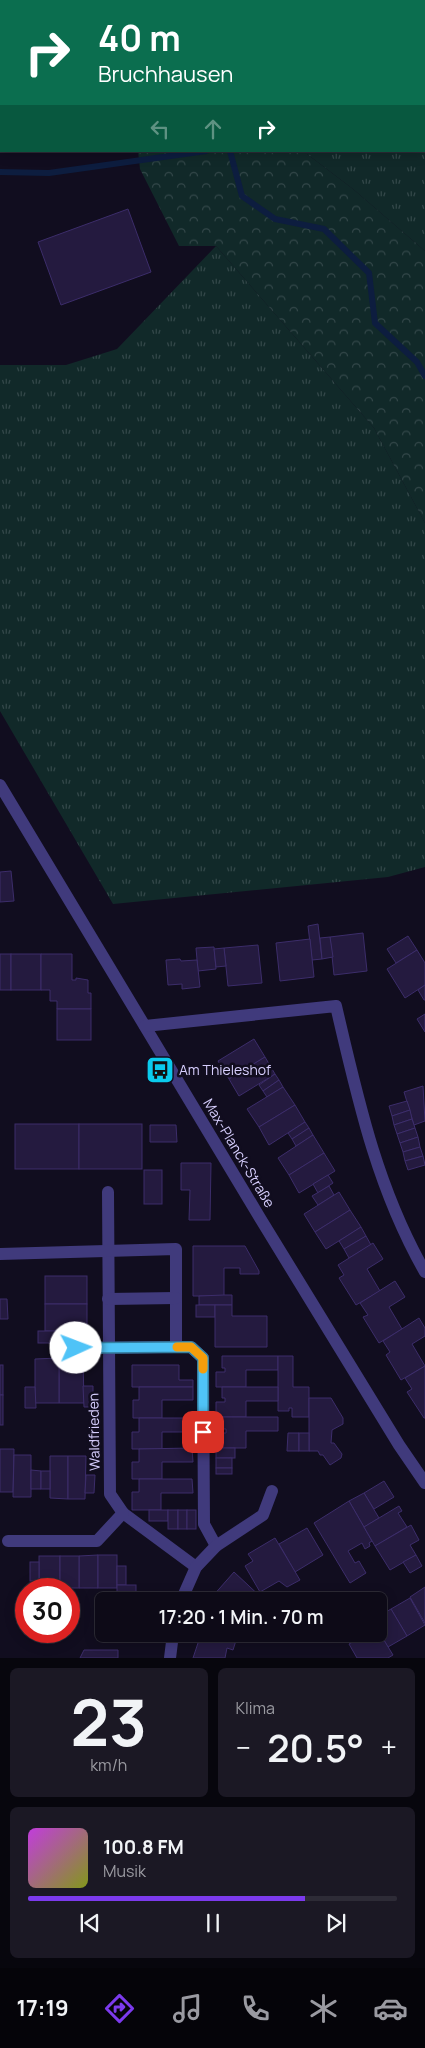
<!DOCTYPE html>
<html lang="de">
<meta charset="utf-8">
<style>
:root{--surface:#0d0a17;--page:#1b1824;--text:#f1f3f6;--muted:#9a9aa1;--line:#2d2b36;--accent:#7c3aed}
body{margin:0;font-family:Manrope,sans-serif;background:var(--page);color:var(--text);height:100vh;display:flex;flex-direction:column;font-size:19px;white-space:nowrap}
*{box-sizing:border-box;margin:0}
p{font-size:16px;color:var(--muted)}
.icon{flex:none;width:28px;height:28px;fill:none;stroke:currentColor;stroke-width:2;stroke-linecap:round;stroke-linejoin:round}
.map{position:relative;height:1658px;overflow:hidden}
.side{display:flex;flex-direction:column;gap:10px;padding:10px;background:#07060d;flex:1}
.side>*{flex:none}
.top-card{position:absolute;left:0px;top:0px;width:425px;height:152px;box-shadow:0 2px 12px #0003,0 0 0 1px var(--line);background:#0b6e4f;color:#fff;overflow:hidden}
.speed{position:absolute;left:15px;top:1578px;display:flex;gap:10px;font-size:25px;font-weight:700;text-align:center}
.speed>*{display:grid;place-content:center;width:65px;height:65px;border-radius:50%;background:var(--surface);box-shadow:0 2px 12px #0003,0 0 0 1px var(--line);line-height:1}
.speed .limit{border:8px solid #d22;background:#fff;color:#111}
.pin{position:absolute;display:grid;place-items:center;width:42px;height:42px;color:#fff;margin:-21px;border-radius:10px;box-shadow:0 2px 8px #0006}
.me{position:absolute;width:55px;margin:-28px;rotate:88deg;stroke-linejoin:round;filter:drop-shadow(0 0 4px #0008)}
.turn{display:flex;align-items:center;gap:18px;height:105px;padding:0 15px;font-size:22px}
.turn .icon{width:65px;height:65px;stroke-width:2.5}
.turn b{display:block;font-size:35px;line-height:42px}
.lanes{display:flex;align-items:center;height:48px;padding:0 15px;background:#0003;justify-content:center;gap:25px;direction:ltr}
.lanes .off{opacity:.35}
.big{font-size:38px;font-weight:600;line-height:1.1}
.side .tile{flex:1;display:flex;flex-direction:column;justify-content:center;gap:8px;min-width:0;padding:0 18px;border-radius:8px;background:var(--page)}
.side .dial{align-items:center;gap:0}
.dial b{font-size:65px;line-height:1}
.song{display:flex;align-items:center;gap:15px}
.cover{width:60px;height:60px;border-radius:8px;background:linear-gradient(135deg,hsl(290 70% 55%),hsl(70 70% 35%))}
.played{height:5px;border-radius:2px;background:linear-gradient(90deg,var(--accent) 75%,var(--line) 75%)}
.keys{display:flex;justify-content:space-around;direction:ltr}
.heat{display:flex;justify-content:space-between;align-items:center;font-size:28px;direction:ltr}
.side .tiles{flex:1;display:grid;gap:10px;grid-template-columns:1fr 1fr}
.tile:last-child{grid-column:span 2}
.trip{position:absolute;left:95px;top:1592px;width:292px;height:50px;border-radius:8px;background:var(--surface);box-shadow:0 2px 12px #0003,0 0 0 1px var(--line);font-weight:600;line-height:50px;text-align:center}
.tab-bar{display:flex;height:80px;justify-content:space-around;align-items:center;background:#050409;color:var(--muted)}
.tab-bar .icon{width:35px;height:35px}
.tab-bar .active{color:var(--accent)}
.tab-bar b{font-size:22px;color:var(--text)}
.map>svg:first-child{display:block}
.grass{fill:url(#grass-tufts)}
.forest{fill:url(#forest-crowns)}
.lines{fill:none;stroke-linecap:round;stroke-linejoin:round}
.stream{stroke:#0d1d3f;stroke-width:6}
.building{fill:#241a3f;stroke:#3c2d6a}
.minor{stroke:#403a7c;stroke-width:12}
.route-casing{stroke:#337fa1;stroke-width:12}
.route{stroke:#4fc3f7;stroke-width:9}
.slow{stroke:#f59e0b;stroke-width:9}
.labels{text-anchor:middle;stroke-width:5;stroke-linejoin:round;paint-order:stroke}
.poi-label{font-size:14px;fill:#d6cefd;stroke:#110d1f;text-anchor:start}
.street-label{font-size:14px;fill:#d6cefd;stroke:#110d1f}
</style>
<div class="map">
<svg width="425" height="1658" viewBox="0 0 425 1658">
<defs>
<pattern id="grass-tufts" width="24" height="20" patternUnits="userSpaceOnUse" patternTransform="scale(1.25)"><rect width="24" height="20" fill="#112929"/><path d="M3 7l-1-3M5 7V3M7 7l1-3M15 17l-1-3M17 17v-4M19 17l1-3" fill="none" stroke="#334749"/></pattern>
<pattern id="forest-crowns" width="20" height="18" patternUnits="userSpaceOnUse" patternTransform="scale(1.25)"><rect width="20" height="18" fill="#112929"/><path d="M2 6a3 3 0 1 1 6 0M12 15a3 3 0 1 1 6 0" fill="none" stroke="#334749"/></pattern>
</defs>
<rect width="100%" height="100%" fill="#110d1f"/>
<!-- grass -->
<g class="grass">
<path d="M137,0H425V251L353,189L303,151H424V1Z"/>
<path d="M216,246L374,428L425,523V867L388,877L113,904L0,711V365H66L117,349Z"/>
</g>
<!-- forest -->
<path class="forest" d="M138,151H303L353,189L425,251V523L374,428L216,246H179L140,169Z"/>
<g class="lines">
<!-- stream -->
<g class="stream">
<path d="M77,0L78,1"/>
<path d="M230,151L242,196L275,219L324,229L369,273L375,323L417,362L425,376"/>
<path d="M0,172L49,173L206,151"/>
</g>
</g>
<!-- building -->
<g class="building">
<path d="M128,209L151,272L61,305L38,242Z"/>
<path d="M11,871L14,901L0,902V872Z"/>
<path d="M318,924L322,959L312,960L308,926Z"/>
<path d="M363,933L367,971L334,975L330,937Z"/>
<path d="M408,936L417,950L396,963L387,949Z"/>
<path d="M330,937L333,957L322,959L320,938Z"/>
<path d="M310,939L314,977L280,981L276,943Z"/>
<path d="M258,945L262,983L228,986L224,948Z"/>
<path d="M214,947L216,969L198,971L196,948Z"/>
<path d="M224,948L226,966L216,967L214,949Z"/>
<path d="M417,950L425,963V985L405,998L387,969Z"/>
<rect x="0" y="954" width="11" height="36"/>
<rect x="11" y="954" width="30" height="36"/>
<path d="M41,954H72V980H76V978L88,980V993H91V1009H57V1001H50V990H41Z"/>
<path d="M180,959L181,961L197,960L200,987L182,989V984L168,985L166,960Z"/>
<path d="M425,985V1000H424L418,990Z"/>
<rect x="57" y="1009" width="34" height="31"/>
<path d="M425,1014V1032L417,1019Z"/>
<path d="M254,1039L265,1057L229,1079L218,1061Z"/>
<path d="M265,1057L275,1074L239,1096L229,1079Z"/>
<path d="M275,1074L279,1080L263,1091L259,1085Z"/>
<path d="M279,1080L283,1087L267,1097L263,1091Z"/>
<path d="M423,1086L425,1121L414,1125L404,1092Z"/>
<path d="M283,1087L295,1105L259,1127L247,1109Z"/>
<path d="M407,1101L410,1110L392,1116L389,1106Z"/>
<path d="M295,1105L305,1122L269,1145L259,1127Z"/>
<path d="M410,1110L412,1119L394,1125L392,1116Z"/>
<path d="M412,1119L415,1128L397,1134L394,1125Z"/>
<path d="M305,1122L309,1128L292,1139L288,1133Z"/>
<rect x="15" y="1124" width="64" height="45"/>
<rect x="79" y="1124" width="63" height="45"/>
<path d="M150,1125H176L177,1142H150Z"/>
<path d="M309,1128L313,1135L296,1146L292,1139Z"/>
<path d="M415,1128L418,1137L400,1143L397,1134Z"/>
<path d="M313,1135L324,1153L289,1175L278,1158Z"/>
<path d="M418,1137L420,1147L403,1152L400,1143Z"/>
<path d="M420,1147L423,1156L405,1161L403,1152Z"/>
<path d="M324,1153L335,1171L299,1193L289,1175Z"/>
<path d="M423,1156L425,1165L408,1170L405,1161Z"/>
<path d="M181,1163H211L210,1220H189L190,1190H181Z"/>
<rect x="144" y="1170" width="18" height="34"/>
<path d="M328,1175L333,1183L318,1193L313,1184Z"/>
<path d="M329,1186L334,1195L318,1205L312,1196Z"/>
<path d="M339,1192L350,1210L315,1232L304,1214Z"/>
<path d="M350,1210L361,1227L326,1249L315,1232Z"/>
<path d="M361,1227L366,1236L344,1249L339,1241Z"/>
<path d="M366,1236L371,1245L349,1258L344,1249Z"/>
<path d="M373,1243L383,1259L367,1269L380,1291L356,1305L339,1278L344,1275L338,1265Z"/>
<path d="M193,1246H245L259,1271V1274H240V1268H224V1296H193Z"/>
<rect x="45" y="1276" width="42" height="28"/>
<path d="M395,1281L405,1297L389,1307L402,1329L379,1343L363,1317L368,1315L360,1303Z"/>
<path d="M224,1295H232V1305H199V1296Z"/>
<path d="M0,1299H7L8,1319H0Z"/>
<rect x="45" y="1304" width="42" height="27"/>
<rect x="196" y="1305" width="19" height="12"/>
<path d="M215,1305H232V1316H267V1347H215Z"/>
<path d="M419,1318L425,1328V1336L412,1344L425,1366L401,1380L386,1355L390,1352L383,1341Z"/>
<rect x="38" y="1331" width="25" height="12"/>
<path d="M222,1356H278V1370H246V1387H216V1372H225V1368H222Z"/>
<path d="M278,1356H293V1387H309V1417H292V1408H289V1411H278Z"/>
<path d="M59,1358H83L84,1403H59Z"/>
<path d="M59,1358V1403H35V1359Z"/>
<rect x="0" y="1365" width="3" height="30"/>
<path d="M132,1365H179V1380H193V1387H132Z"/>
<path d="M425,1366V1418H424L407,1392L412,1389L405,1378Z"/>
<path d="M83,1386H93V1407H84Z"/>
<path d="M25,1387H35L36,1408H25Z"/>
<path d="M139,1387H193V1400H162V1418H133V1400H139Z"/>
<path d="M222,1387H278V1401H246V1417H216V1402H225V1398H222Z"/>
<rect x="0" y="1395" width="3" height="30"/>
<path d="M309,1398H331L343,1418V1424L332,1430L331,1443H334L342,1454L341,1458L330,1465L323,1455H320L318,1451H309Z"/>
<path d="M222,1417H278V1431H246V1448H216V1433H226V1429H222Z"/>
<path d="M139,1418H193V1432H162V1449H132V1432H139Z"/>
<path d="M288,1433H299V1451H287Z"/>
<rect x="299" y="1433" width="10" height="18"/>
<path d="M192,1448L193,1462H162V1479H132V1462H139V1449Z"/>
<rect x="216" y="1448" width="19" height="10"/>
<path d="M0,1449H14L13,1492H0Z"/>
<path d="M14,1455H31V1497H13Z"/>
<path d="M50,1456H68V1499L50,1498Z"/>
<path d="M68,1456H86L85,1499H68Z"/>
<rect x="216" y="1458" width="16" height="10"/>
<rect x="216" y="1468" width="16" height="6"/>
<path d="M31,1470L41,1471V1489H31Z"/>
<rect x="41" y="1471" width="9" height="18"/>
<path d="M86,1475H95L94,1493H85Z"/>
<path d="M139,1479H192L193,1493H161V1510H132V1492H139Z"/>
<path d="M384,1481L394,1497L374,1509L364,1493Z"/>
<path d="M364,1493L379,1518L364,1527L349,1501Z"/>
<path d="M349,1501L372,1541L369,1543L370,1546L365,1549L362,1543L348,1551L355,1563L359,1561L366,1573L350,1583L314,1523Z"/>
<path d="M399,1506L402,1511L398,1513L407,1527L375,1546L364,1527Z"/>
<rect x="149" y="1510" width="19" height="11"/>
<rect x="168" y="1510" width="10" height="19"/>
<rect x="178" y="1510" width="9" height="19"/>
<rect x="187" y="1510" width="9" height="19"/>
<path d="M411,1525L419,1540L410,1545L416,1555L390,1570L375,1546Z"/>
<path d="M307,1528L323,1555L295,1572L279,1544Z"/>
<path d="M275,1538L300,1580L287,1587L279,1581L260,1592L245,1566L253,1561L248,1554Z"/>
<path d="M98,1555V1588H79V1556Z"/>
<rect x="98" y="1555" width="19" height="33"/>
<path d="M416,1555L422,1566L410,1573L403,1562Z"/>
<rect x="39" y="1556" width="21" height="32"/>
<rect x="60" y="1556" width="19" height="32"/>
<rect x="30" y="1562" width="9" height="19"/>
<rect x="117" y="1566" width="9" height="19"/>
<path d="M234,1572L264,1600L263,1601H211L212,1597Z"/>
<rect x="117" y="1585" width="19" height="9"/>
<path d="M425,1587V1623L410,1597Z"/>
<rect x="117" y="1594" width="19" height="7"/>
<path d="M410,1598L425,1625L407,1636L391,1609Z"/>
<path d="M391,1609L407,1636L388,1647L379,1632V1616Z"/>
<path d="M379,1632L393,1655L388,1658H357L349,1644L367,1634H379Z"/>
<path d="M201,1634H238L233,1650L227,1648L225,1658H193Z"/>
<path d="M84,1650H118V1658H80Z"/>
</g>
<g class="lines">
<!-- minor -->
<g class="minor">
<path d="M0,785L260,1218L399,1445L425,1483"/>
<path d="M145,1026L336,1006C358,1100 377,1188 425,1272"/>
<path d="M108,1192L110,1494L123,1513L196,1567"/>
<path d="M0,1254L176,1249V1347L76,1348"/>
<path d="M108,1299L176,1298"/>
<path d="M176,1347H191L203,1358L204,1524L216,1546"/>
<path d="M8,1541H97L123,1513"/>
<path d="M181,1601L196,1567L216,1546L263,1515L272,1491"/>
<path d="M170,1658L173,1634"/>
</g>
</g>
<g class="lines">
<defs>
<path id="route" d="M76,1348L191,1347L203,1358V1432"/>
</defs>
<!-- route casing -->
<use href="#route" class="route-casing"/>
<!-- route -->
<use href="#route" class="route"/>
<!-- slow -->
<path class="slow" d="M177,1347H191L203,1358V1369"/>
</g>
<!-- icons -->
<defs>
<symbol id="bus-square" viewBox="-11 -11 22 22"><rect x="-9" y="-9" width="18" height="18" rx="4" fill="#0acbed" stroke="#110d1f"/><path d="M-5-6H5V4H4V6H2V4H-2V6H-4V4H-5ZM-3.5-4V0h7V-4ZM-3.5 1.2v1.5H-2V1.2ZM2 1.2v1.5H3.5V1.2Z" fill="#111"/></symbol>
</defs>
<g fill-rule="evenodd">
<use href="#bus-square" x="144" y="1054" width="32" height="32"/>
</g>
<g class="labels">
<!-- poi labels -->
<g class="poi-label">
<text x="179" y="1075">Am Thieleshof</text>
</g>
<!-- street labels -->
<g class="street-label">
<text transform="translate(239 1153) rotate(59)" y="5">Max-Planck-Straße</text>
<text transform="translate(94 1432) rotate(-91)" y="5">Waldfrieden</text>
</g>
</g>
</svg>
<div class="speed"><div class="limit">30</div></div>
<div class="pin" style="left:203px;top:1432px;background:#d93025"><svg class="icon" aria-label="arrive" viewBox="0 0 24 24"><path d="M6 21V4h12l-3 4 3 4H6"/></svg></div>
<svg class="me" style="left:76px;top:1348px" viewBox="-20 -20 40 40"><circle r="19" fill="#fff"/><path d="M0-13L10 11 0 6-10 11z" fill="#4fc3f7"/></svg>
<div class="trip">17:20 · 1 Min. · 70 m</div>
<div class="top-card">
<div class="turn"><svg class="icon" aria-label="right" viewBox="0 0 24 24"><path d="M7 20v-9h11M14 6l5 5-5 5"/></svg><div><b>40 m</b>Bruchhausen</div></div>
<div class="lanes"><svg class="icon off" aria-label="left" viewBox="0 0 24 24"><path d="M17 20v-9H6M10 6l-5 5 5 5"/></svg><svg class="icon off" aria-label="ahead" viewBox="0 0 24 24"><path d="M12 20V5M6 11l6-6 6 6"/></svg><svg class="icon" aria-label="right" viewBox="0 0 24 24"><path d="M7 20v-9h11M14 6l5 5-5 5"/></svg></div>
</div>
</div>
<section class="side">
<div class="tiles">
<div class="tile dial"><b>23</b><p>km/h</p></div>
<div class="tile"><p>Klima</p>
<div class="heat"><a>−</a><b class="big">20.5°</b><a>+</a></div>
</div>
<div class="tile">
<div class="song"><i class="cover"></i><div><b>100.8 FM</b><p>Musik</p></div></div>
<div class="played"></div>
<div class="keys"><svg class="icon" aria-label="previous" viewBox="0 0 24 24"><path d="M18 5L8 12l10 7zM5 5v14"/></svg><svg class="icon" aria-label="pause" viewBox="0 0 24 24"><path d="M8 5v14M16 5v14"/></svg><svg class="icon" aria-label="next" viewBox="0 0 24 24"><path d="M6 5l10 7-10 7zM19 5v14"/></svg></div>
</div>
</div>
</section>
<nav class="tab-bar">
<b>17:19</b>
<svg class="icon active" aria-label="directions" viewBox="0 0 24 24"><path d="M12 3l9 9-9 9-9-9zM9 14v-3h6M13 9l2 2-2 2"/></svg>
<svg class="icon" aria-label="music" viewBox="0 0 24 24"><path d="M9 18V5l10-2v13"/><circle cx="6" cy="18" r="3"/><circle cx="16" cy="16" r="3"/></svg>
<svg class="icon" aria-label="phone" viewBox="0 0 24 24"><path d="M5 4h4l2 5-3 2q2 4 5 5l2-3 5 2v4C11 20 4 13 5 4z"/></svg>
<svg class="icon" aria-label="climate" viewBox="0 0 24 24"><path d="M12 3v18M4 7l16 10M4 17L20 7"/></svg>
<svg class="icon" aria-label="car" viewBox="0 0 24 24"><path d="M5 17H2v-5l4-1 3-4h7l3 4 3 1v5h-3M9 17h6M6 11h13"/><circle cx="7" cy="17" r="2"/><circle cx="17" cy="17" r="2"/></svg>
</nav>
